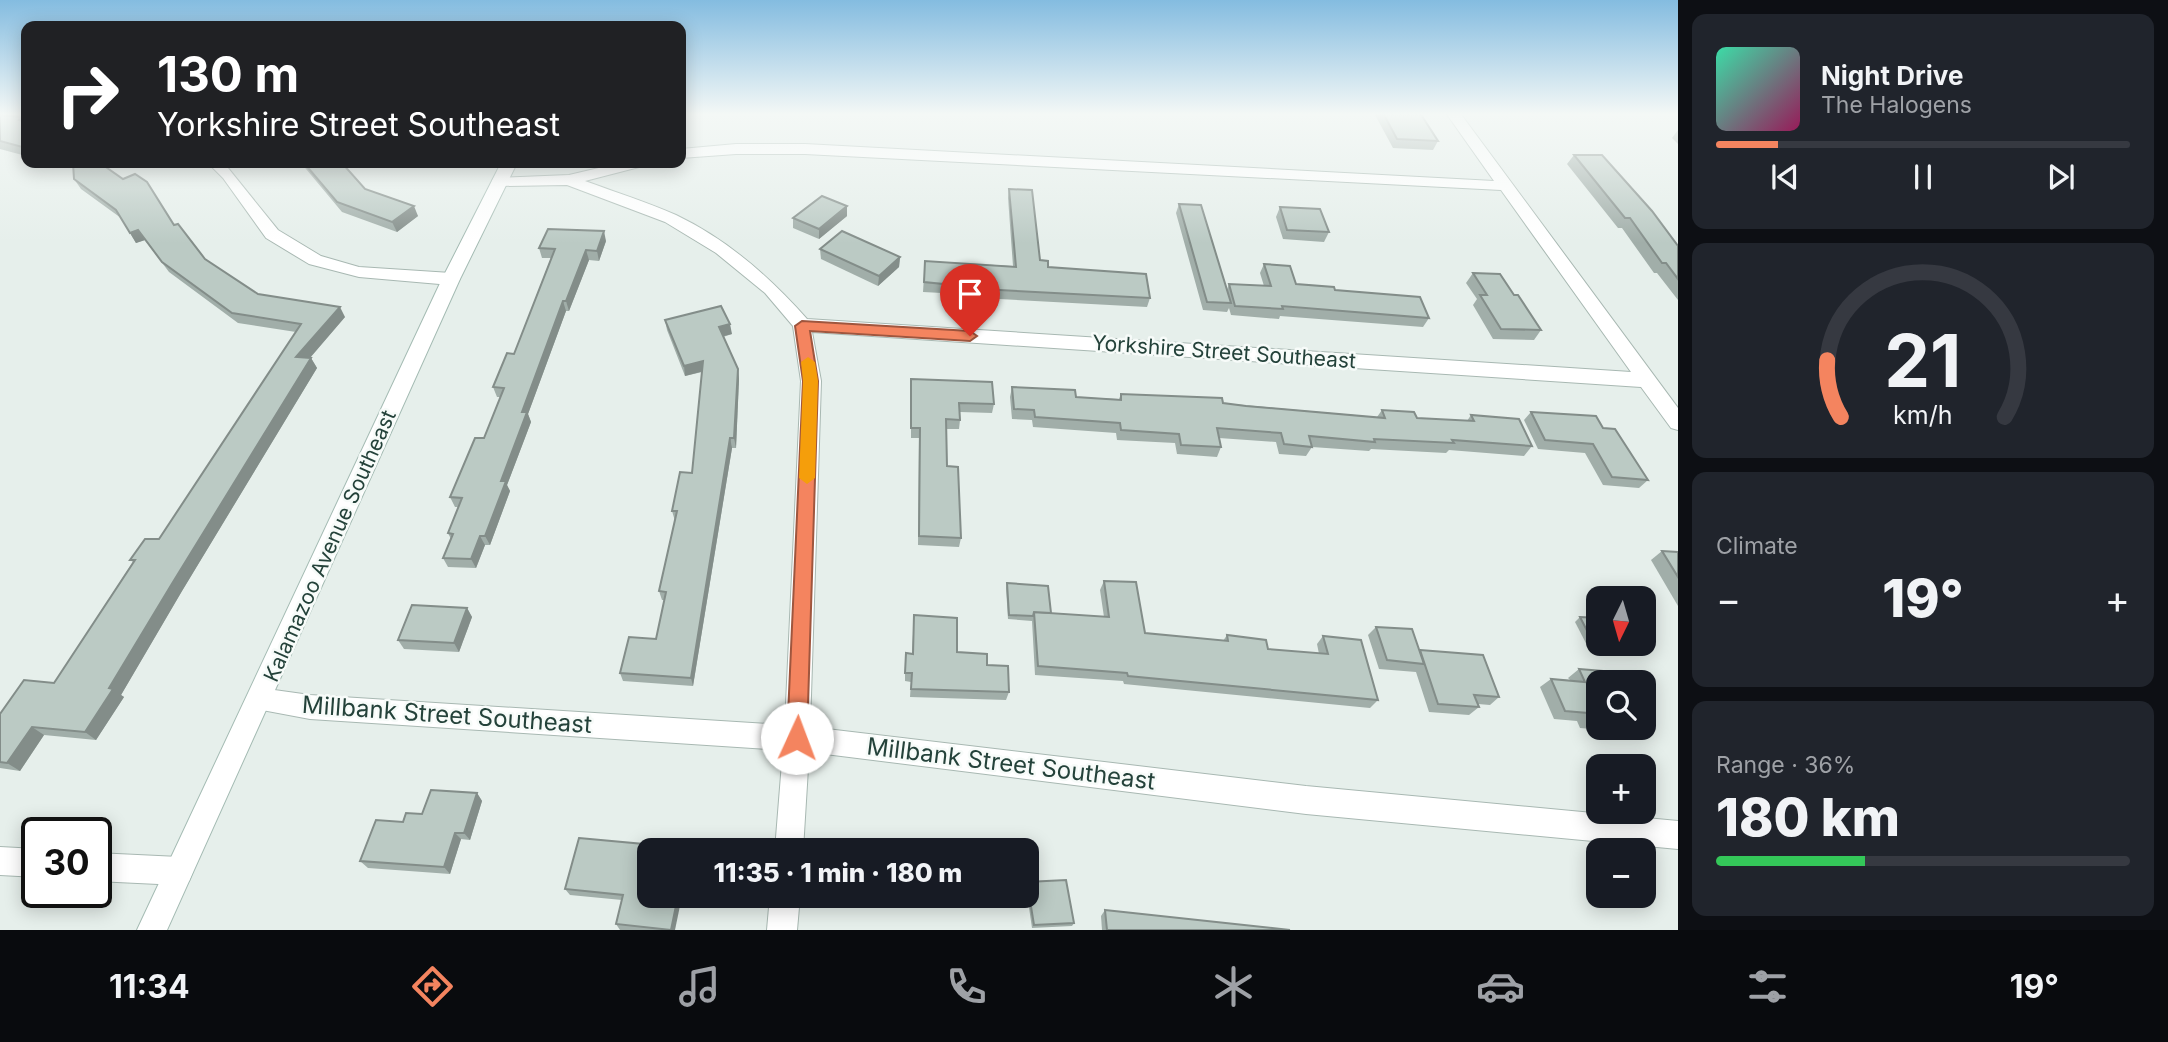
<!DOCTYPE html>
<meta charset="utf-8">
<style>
:root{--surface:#171b24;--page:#20242c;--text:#f1f3f6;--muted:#9ea1a6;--line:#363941;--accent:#f4845f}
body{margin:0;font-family:Inter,sans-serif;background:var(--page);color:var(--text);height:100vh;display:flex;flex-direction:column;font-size:26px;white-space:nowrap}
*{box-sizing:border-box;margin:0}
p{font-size:23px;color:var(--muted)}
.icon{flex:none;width:38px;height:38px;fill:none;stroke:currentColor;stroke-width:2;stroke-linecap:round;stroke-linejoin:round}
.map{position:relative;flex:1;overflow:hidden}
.panel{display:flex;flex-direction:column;gap:14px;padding:14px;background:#0d0f14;width:490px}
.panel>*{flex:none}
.hud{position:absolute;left:21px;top:21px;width:665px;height:147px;border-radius:14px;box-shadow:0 4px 18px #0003;background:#202124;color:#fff;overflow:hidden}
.needle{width:46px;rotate:185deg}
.controls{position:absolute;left:1586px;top:586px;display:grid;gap:14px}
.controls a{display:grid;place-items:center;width:70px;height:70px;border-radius:14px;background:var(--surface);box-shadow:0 4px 18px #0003;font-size:35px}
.speed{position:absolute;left:21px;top:817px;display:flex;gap:14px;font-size:35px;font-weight:700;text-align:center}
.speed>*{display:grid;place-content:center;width:91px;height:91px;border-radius:50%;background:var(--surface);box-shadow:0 4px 18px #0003;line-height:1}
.speed .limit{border:4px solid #111;border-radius:10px;background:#fff;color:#111}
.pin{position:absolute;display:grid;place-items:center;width:60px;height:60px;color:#fff;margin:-72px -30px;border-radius:50% 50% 50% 0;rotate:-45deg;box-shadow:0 0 7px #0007}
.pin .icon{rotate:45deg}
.me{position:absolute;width:77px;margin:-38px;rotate:2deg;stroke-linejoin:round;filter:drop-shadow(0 0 5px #0008)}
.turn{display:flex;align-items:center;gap:24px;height:147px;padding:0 21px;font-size:32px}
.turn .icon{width:91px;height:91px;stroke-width:2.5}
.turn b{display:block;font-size:49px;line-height:60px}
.big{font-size:52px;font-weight:800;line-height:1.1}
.panel .card{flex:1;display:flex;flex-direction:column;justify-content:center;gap:10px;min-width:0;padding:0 24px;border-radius:14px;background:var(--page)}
.panel .dial{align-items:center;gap:0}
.dial svg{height:182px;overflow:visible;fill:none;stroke:var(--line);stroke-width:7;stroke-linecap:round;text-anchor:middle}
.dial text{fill:var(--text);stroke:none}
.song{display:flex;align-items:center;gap:21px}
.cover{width:84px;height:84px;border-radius:10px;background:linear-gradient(135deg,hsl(160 70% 55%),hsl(330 70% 35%))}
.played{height:7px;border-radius:4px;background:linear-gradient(90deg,var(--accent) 15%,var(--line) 15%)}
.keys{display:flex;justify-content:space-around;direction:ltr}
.heat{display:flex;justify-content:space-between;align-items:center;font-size:38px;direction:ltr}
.charge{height:10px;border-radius:5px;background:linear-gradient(90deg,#34c759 36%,var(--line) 0)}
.trip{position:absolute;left:637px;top:838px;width:402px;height:70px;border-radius:14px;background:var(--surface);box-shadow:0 4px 18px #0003;font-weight:800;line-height:70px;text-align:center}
.tabs{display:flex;height:112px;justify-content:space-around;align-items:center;background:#090b0e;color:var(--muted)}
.tabs .icon{width:49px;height:49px}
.tabs .on{color:var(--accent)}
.tabs b{font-size:32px;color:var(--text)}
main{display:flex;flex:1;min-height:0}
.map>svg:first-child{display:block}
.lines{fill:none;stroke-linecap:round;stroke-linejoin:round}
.street-casing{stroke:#a8b8b2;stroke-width:2}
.secondary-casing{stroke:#a4bbb3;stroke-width:2}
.street{fill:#fff;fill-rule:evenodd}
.secondary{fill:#fff;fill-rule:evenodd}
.wall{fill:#a1aea9}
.shaded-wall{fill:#838d89}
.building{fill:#bbcac4;stroke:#838d89;stroke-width:2}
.route{fill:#f4845f;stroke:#9f563e;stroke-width:2}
.slow{fill:#f59e0b}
.labels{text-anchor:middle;stroke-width:5;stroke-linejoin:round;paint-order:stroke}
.street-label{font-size:21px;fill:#24423a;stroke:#f7fbf9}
.near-street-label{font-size:24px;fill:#24423a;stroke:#f7fbf9}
</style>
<main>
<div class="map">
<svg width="1678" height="930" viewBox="0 0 1678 930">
<rect width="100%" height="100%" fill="#e6efeb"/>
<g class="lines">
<defs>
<g id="street">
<path d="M1446,113H1460L1678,408V430L1671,428L1641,387L812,332L821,381L810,727L1306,786L1678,821V849L1306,814L809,752L803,850H775L783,750L310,719L251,708L247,700L251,692L260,688L310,695L785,725L801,381L793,326L765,293L716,253L665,222L567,185L500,186L492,181L494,178L569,175L620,163H645L643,166L585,181C615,192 647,202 676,215C728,240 770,277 807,319L1631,372L1501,190L805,154H736L681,158V149L736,144H805L1494,181Z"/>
<path d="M208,163H224L278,230L321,256L359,267L451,273L460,279L451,285L359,277L309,264L266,238L223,178Z"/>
<path d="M0,847L37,849V877L0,875Z"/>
<path d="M96,853L179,857L189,861L193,871L189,881L179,885L96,881Z"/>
<path d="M770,896H800L797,930H767Z"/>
</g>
<path id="secondary" d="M501,163H517L460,279L167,930H137L442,279Z"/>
</defs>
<!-- street casing -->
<use href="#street" class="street-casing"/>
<!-- secondary casing -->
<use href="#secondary" class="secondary-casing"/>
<!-- street -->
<use href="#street" class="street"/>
<!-- secondary -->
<use href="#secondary" class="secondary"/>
</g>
<!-- wall -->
<g class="wall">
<path d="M1374,113H1420L1438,141L1433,150L1393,148Z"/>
<path d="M0,115L26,121V156L0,149Z"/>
<path d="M1678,130V144L1672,138Z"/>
<path d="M1574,155L1678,246V300L1657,273H1654L1622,228H1618L1567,164Z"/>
<path d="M293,163H342L365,189L418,216L397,232L342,212L301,163L295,165Z"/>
<path d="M104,166L174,225L205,259L258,294L345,317L310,358H311L317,368L182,591L121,695L124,697L96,740L44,735L20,771L0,768V714L54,683L133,562L130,560L159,539L296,332L238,323L169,272L145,240L136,243L121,218L81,189L74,179Z"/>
<path d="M1009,189L1040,260L1048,267L1150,298L1147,307L942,296V293L923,292L925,261L1013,266L1008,198Z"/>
<path d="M1179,204L1227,290L1229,284L1264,286L1260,273L1264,264L1296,284L1335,290L1429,318L1423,327L1280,316L1279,319L1231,315L1229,308L1227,312L1203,310L1176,213Z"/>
<path d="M1280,207L1329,232L1324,242L1283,239L1276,217Z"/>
<path d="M847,216L819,239L793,228V218Z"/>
<path d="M606,241L599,261L589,260L569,311H566L528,414L531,422L507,485L510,491L490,545H485L476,568L448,567L443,558L451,539L448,533L459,507H455L450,497L484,438L501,397H497L493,387L514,354L551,258H542L539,248Z"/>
<path d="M820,249L900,257L899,267L878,286L821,259Z"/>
<path d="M1473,273L1514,295L1541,330L1534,340L1493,339L1473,305L1477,299L1466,283Z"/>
<path d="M665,320L732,334L723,337L738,369L739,379L736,448H732L693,686L623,681L620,673L656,639L664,600H662L659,591L675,521L672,511L692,473L702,372L685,376L667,330Z"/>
<path d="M911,379L994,404L992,413L960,412V420L959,429H946L947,466L961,538L959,547L918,545L919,438H911Z"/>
<path d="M1012,387L1076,397L1119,399L1121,394L1377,417L1382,410L1417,418L1467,421L1471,415L1532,446L1524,456L1449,450L1446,453L1371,449L1369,451L1312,447L1306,456L1279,454L1276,442L1219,438L1221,447L1217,457L1177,454L1175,443L1117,440L1116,433L1033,427L1032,420L1012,419L1010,397Z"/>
<path d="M1531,412L1603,428L1648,480L1639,488L1603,485L1585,453L1538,449L1524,420Z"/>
<path d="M1662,551L1678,552V606L1651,560Z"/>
<path d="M1104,581L1145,633L1223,641L1227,635L1268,649L1319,654L1317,644L1323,636L1378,700L1370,708L1124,684L1123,681L1035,675L1032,621L1008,619L1006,588L1007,583L1051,613L1104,617L1100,590Z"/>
<path d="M467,608L472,617L459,652L404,649L398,640Z"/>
<path d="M914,615L957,652L987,665L1009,692L1006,700L910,697L911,682L905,681V662L906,653L912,654Z"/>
<path d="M1580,617L1633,650L1627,655L1591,653L1575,622Z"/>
<path d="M1376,627L1420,650L1499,697L1490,705L1478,704L1479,707L1469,715L1429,712L1416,672L1379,669L1368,635Z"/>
<path d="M1579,669L1598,682V728H1634L1628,732L1580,728L1577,721L1554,719L1540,687L1551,679L1570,680L1568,678Z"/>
<path d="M477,793L482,801L470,840L461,839L450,874L368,868L360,861L422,814Z"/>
<path d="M579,838L675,930H620L616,924L622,900L570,895L565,889Z"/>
<path d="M1027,882L1074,923L1072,926L1032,928L1027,894Z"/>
<path d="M905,896H950L948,900L905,899Z"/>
<path d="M1105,910L1290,930H1102L1101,916Z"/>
</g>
<!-- shaded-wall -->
<g class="shaded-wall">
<path d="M414,206L418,216L397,232L392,222Z"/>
<path d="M847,206V216L819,239V229Z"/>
<path d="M138,230L145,240L136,243L130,233Z"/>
<path d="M604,231L606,241L599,261L597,251Z"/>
<path d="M586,250L589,260L569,311L566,301Z"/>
<path d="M900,257L899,267L878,286L879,276Z"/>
<path d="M563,301L566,311L528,414L531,422L507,485L510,491L490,545L485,536L522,412Z"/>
<path d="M340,307L345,317L302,367L296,357Z"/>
<path d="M730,324L732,334L720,337L719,327Z"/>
<path d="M311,358L317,368L182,591L121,695L124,697L96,740L85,732L109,688L173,582Z"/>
<path d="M703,361L704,371L685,376L684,366Z"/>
<path d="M738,369L739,379L736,448L734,438Z"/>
<path d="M730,438L732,448L693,686L691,678Z"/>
<path d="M480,536L485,545L476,568L471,559Z"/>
<path d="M467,608L472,617L459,652L454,643Z"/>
<path d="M32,727L44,735L20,771L7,763Z"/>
<path d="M477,793L482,801L470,840L464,833Z"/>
<path d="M455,833L461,839L450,874L444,867Z"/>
<path d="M678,896H682L675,930H671Z"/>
</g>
<!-- building -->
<g class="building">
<path d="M1383,113H1420L1438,141L1397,139Z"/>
<path d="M0,115L23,117L19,120L26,122V148L0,141Z"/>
<path d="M1574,155H1602L1652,211L1678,246V279L1666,263H1662L1630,218H1625Z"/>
<path d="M73,163H100L123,179L135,174L147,182L174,225L178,224L205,259L258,294L340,307L296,357L311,358L173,582L109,688L113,689L85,732L32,727L7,763L0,762V714L24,680L54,683L135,560H130L145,539H159L301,324L232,313L162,262L138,230L130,233L116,210L74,179Z"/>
<path d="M304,163H342L365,189L414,206L392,222L337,202Z"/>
<path d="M1009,189L1032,190L1040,260L1048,261V267L1146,274L1150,298L943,287V284L924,282L925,261L1016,267Z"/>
<path d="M822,196L847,206L819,229L793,218Z"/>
<path d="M1179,204L1201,205L1231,303L1207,302Z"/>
<path d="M1280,207L1320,209L1329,232L1287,230Z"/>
<path d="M548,229L604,231L597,251L586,250L566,301H563L522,412H527L501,481H506L485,536H480L471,559L443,558L453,534L448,533L462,498L450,497L475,438H484L504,388L493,387L507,353L514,354L555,249L539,248Z"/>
<path d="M842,231L900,257L879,276L820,249Z"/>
<path d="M1264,264L1290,266L1296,284L1334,287L1335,290L1420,297L1429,318L1282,306L1283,309L1235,306L1229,284L1271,286Z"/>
<path d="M1473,273L1500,274L1514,295H1518L1541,330L1501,329L1480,295H1487Z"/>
<path d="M721,306L730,324L719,327L738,369L734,438H730L691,678L620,673L629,637L656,639L666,592L659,591L677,511H672L680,472L692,473L703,361L684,366L665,320Z"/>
<path d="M911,379L992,382L994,404L959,403L960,420L946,419L947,466L958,467L961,538L919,536L920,428H911Z"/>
<path d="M1012,387L1075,390L1076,397L1121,400V394L1222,398L1223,403L1246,406L1385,418L1382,410L1414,412L1417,418L1474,421L1471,415L1519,419L1532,446L1452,440L1454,443L1374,439L1375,442L1309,436L1312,447L1284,444L1281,433L1217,428L1221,447L1181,445L1179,434L1121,430L1120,423L1035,417L1034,410L1014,409Z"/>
<path d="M1531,412L1596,416L1603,428L1615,429L1648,480L1612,477L1593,444L1545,440Z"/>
<path d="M1662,551L1678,552V577Z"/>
<path d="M1104,581L1136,582L1145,633L1228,641L1227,635L1266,640L1268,649L1328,654L1323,636L1361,640L1378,700L1128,676L1127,673L1038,666L1034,612L1109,617Z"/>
<path d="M1007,583L1048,586L1051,613L1034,612L1033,616L1009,615Z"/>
<path d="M412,605L467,608L454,643L398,640Z"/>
<path d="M914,615L957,618V652L987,654V665L1008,666L1009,692L911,689L912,673H905L906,653L913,654Z"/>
<path d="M1580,617L1598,618V644H1629L1633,650L1596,648Z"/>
<path d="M1376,627L1412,629L1424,664L1387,660Z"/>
<path d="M1420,650L1483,655L1499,697L1474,695L1479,707L1438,704Z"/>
<path d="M1579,669L1615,672L1620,682H1598V721L1592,720L1588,713L1565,711L1551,679L1585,682Z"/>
<path d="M431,790L477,793L464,833H455L444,867L360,861L376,820L403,822L406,813L422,814Z"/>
<path d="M579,838L687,848V850H649V896H678L671,930L616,924L623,895L565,889Z"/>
<path d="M899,839L948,841L949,850H899Z"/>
<path d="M1066,880L1074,923L1034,925L1027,882Z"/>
<path d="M1105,910L1290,930H1107Z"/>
</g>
<!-- sky -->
<linearGradient id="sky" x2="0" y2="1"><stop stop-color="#84bce0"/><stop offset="0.47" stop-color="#f4f8f6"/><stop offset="1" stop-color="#f4f8f6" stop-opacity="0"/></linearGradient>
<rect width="1678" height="243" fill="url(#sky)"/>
<!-- route -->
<path class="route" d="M802,321L970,331L977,336L970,341L810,331L818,381L807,738L804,745L797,748L790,745L787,738L803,381L795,326Z"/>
<!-- slow -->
<path class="slow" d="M808,357L815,362L818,381L815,478L807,484L799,478L803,381L801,362Z"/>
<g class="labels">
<!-- street labels -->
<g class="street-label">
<text transform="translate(1224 352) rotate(4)" y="7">Yorkshire Street Southeast</text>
<text transform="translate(330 546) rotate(-66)" y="7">Kalamazoo Avenue Southeast</text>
</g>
<!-- near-street labels -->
<g class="near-street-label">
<text transform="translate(447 715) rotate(4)" y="8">Millbank Street Southeast</text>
<text transform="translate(1011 764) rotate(7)" y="8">Millbank Street Southeast</text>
</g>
</g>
</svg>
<div class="controls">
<a><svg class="needle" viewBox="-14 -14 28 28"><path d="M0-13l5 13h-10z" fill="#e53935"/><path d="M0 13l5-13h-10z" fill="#9ea1a6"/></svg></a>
<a><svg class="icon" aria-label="search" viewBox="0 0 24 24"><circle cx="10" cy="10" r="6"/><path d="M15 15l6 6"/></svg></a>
<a>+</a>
<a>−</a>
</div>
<div class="speed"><div class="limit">30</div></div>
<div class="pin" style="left:970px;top:336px;background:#d93025"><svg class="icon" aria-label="arrive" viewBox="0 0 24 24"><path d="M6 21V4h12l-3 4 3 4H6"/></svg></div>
<svg class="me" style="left:797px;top:738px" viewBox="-20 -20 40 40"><circle r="19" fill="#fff"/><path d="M0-13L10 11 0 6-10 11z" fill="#f4845f"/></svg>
<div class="trip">11:35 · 1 min · 180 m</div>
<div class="hud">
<div class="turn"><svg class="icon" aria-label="right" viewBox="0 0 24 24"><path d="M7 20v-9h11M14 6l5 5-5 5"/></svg><div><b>130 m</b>Yorkshire Street Southeast</div></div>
</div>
</div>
<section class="panel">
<div class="card">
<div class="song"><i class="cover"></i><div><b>Night Drive</b><p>The Halogens</p></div></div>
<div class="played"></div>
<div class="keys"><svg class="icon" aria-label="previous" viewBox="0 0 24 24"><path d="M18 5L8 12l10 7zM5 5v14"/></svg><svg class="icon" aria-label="pause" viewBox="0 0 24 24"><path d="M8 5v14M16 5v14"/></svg><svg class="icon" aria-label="next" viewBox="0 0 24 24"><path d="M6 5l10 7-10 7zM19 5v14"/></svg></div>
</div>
<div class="card dial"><svg viewBox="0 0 100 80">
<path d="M14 69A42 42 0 1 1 86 69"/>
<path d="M14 69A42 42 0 0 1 8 44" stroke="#f4845f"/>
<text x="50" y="56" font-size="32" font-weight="700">21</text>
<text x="50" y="72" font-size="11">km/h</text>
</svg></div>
<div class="card"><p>Climate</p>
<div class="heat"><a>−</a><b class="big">19°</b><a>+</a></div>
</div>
<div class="card"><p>Range · 36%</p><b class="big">180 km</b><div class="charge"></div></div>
</section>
</main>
<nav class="tabs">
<b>11:34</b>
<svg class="icon on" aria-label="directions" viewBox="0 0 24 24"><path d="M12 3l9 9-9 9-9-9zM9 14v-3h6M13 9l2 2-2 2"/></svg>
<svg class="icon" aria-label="music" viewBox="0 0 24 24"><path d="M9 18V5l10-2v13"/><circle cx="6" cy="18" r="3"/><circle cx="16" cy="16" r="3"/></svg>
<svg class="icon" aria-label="phone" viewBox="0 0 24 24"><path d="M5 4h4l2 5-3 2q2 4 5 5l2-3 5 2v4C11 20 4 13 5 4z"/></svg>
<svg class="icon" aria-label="climate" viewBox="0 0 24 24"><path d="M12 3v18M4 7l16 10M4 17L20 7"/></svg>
<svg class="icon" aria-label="car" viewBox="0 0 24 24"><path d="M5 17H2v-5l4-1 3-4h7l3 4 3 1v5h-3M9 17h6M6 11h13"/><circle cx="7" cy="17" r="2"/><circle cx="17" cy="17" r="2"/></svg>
<svg class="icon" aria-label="filters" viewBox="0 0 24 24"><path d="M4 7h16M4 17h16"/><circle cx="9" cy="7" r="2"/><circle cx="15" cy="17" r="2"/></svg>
<b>19°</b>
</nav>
